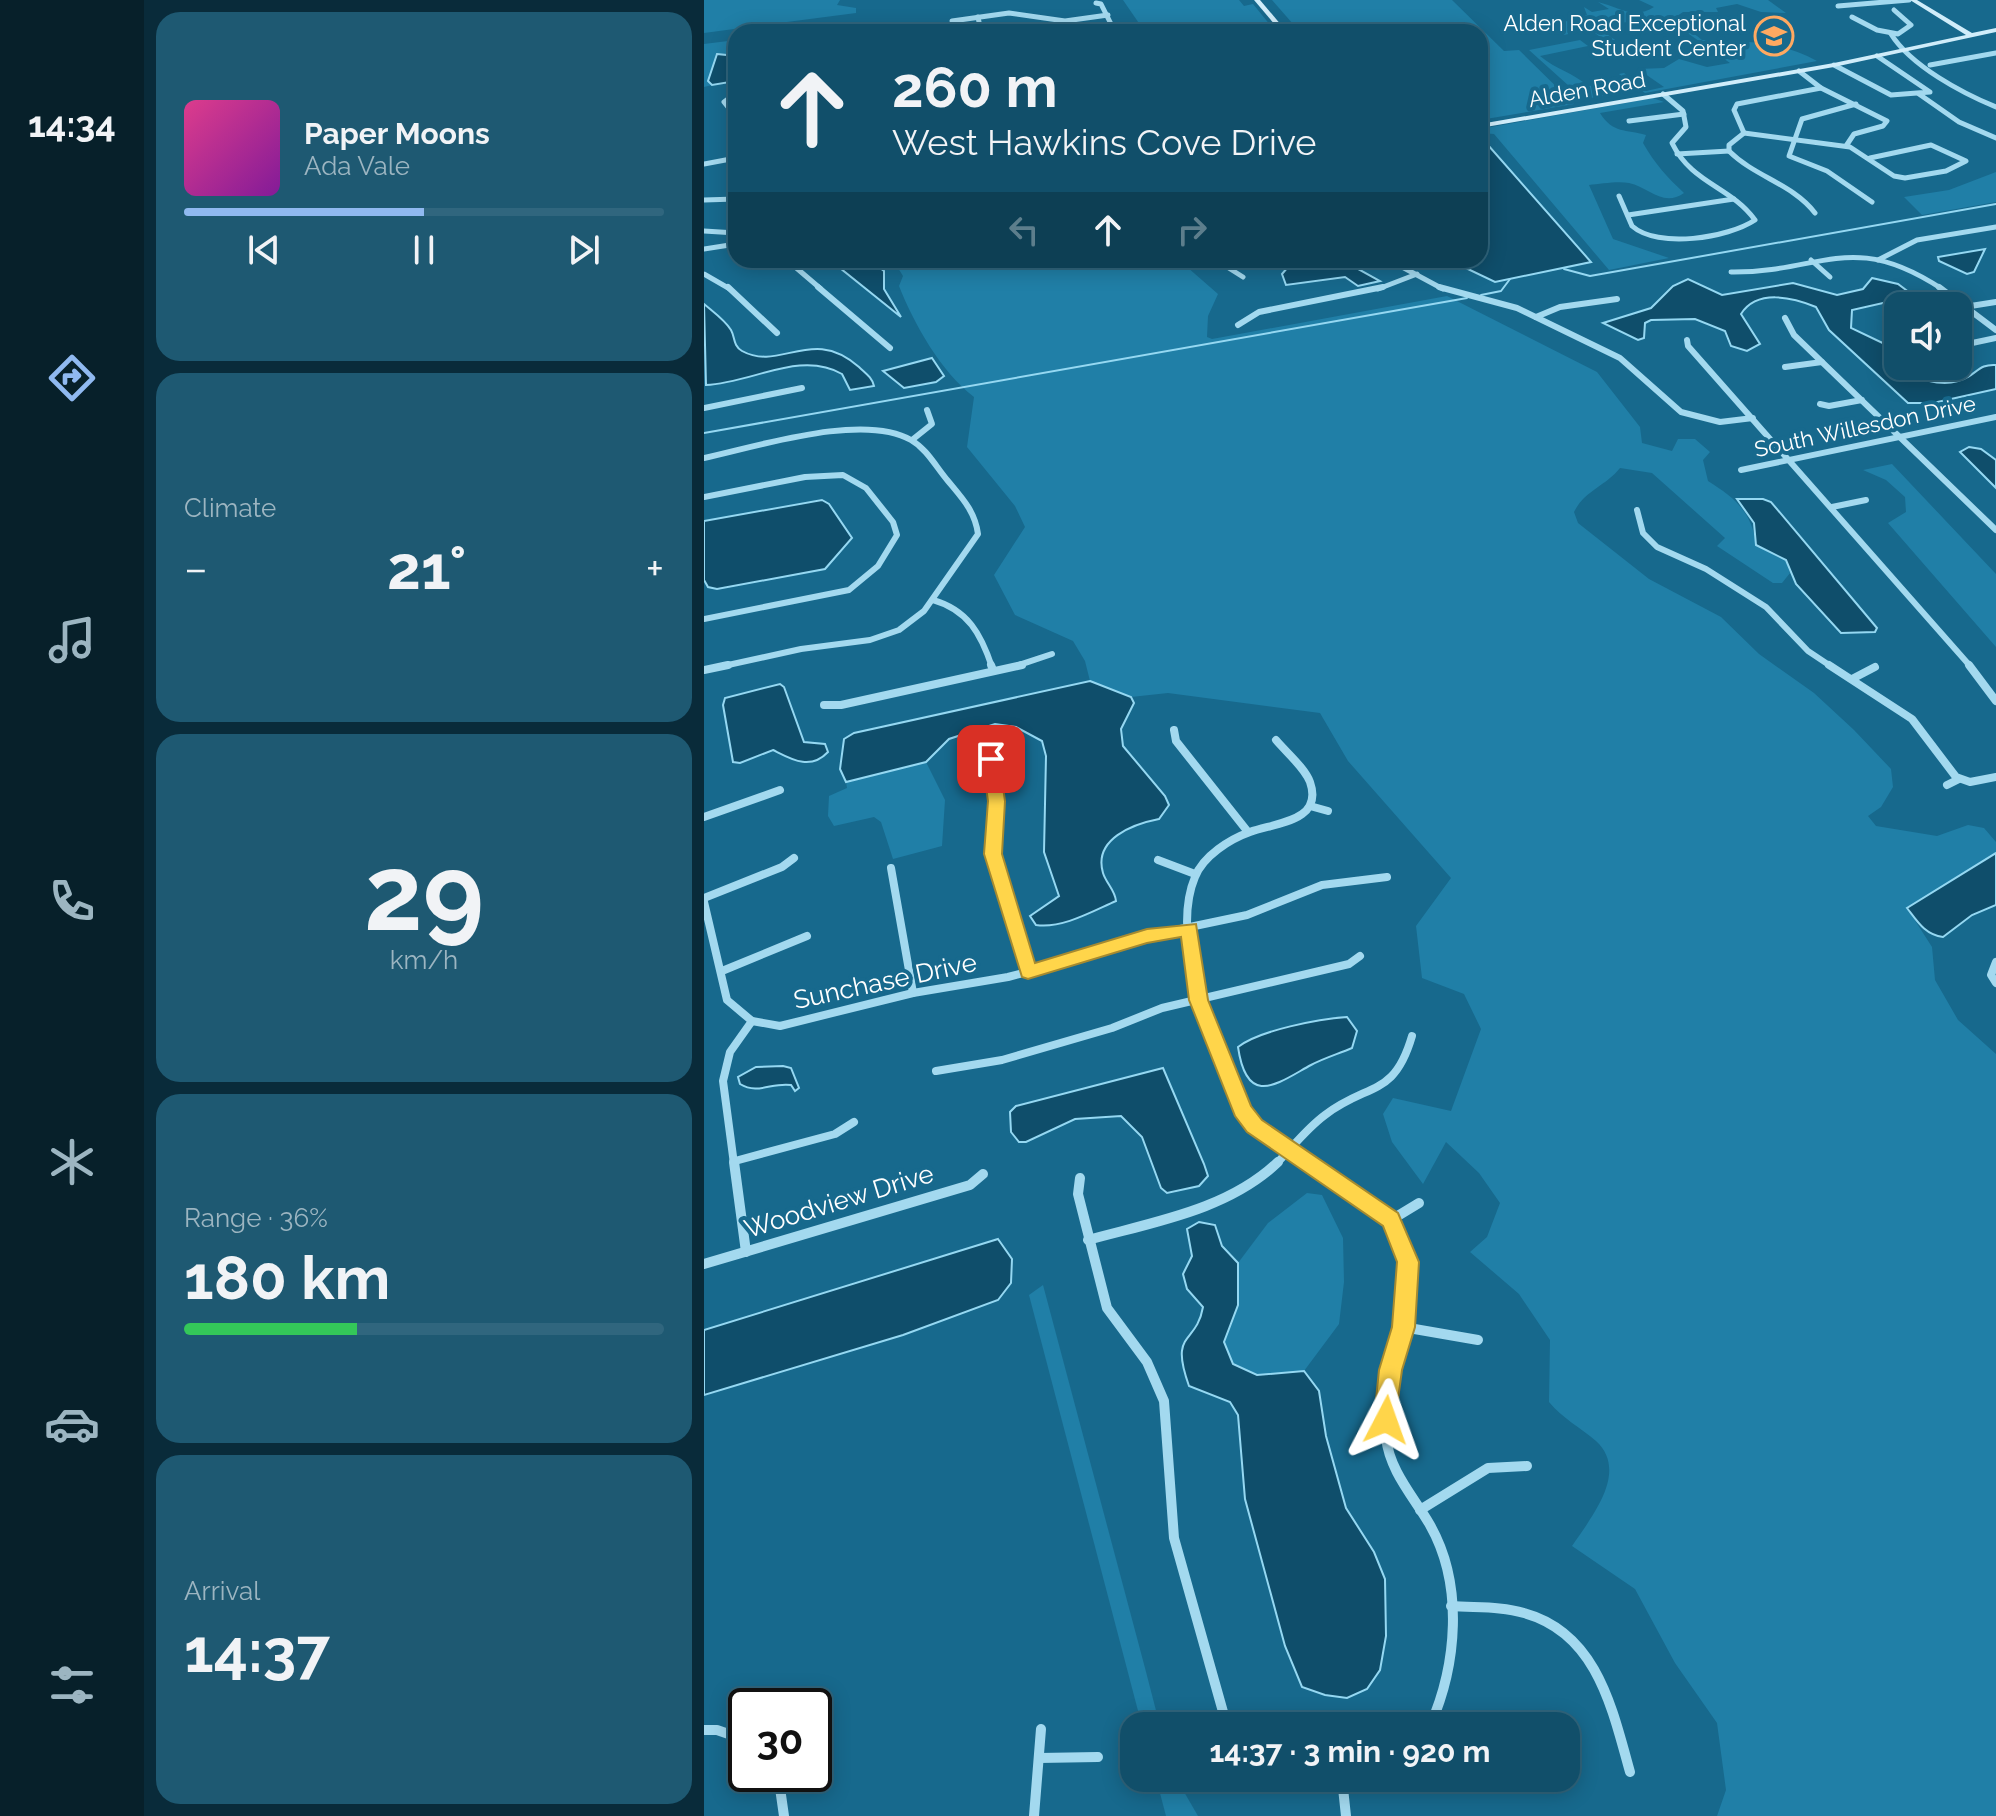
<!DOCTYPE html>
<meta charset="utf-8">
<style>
:root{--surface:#114f6a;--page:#1e5972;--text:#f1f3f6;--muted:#9cb5c1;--line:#30667e;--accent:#90b9f0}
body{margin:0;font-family:Raleway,sans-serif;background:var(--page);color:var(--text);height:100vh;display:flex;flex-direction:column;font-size:30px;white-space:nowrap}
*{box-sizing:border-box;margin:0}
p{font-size:26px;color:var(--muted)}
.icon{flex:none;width:44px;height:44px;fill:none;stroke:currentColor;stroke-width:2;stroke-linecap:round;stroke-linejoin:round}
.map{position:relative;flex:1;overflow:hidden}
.drawer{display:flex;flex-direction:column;gap:12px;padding:12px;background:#092b3a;width:560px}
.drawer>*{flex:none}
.banner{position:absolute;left:24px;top:24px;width:760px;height:244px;border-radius:24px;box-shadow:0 4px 20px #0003,0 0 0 2px var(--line);background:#114f6a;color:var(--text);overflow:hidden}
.fabs{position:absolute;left:1180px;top:292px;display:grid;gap:16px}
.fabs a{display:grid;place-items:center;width:88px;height:88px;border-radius:16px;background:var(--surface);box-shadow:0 4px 20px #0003,0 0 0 2px var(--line);font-size:40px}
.speed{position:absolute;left:24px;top:1688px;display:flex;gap:16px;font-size:40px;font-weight:700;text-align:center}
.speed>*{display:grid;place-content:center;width:104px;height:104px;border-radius:50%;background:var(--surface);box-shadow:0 4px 20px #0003,0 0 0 2px var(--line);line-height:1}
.speed .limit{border:4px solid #111;border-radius:12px;background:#fff;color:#111}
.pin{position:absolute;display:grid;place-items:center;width:68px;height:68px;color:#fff;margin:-34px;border-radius:16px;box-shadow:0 4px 12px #0006}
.me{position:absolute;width:88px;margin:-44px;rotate:4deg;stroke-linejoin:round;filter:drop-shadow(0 0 6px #0008)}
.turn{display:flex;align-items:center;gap:28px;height:168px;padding:0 32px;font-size:36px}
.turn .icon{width:104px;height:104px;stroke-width:2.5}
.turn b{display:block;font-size:56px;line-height:68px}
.lanes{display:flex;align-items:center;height:76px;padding:0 32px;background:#0003;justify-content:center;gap:40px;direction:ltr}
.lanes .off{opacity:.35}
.big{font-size:60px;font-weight:700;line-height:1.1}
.drawer .card{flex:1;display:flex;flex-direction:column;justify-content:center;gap:12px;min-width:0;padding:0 28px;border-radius:24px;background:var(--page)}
.drawer .dial{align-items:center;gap:0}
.dial b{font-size:104px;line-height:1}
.song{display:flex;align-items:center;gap:24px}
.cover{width:96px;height:96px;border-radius:12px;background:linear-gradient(135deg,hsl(330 70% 55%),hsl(290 70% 35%))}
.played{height:8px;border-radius:4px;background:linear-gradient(90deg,var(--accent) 50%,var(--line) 50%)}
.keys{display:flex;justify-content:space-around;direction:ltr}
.heat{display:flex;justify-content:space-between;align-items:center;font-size:44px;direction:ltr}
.charge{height:12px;border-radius:6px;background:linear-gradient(90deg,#34c759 36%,var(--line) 0)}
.trip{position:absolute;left:416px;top:1712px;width:460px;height:80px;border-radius:24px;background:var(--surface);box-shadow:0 4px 20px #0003,0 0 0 2px var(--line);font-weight:700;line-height:80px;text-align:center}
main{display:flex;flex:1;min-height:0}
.tabs{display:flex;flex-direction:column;width:144px;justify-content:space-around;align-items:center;background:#07202a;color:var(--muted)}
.tabs .icon{width:56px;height:56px}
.tabs .on{color:var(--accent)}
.tabs b{font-size:36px;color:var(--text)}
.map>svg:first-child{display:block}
.green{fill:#207fa7}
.water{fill:#0f4e6b;stroke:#95d8f2;stroke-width:2}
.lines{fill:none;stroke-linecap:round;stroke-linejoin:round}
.stream{stroke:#95d8f2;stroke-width:2}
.street-far3{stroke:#a3d9ef;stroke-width:5}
.street-far2{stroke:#a3d9ef;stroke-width:6}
.street-far1{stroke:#a3d9ef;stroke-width:8}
.street{stroke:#a3d9ef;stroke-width:10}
.secondary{fill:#d0edfa;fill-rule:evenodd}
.route{fill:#ffd54a;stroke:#a68a30;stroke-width:2}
.labels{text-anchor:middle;stroke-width:8;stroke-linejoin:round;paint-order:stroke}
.far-poi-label{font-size:22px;fill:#fff;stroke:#17698d;text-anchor:end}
.far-street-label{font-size:22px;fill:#fff;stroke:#17698d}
.street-label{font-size:26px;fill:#fff;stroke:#17698d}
</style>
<main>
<nav class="tabs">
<b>14:34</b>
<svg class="icon on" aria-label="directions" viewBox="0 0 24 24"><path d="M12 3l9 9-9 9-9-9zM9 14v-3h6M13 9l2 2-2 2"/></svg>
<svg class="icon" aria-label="music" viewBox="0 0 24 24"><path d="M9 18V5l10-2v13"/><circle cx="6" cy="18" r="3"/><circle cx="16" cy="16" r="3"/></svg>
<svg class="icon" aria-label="phone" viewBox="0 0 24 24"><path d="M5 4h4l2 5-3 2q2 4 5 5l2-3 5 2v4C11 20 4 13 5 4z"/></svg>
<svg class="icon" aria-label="climate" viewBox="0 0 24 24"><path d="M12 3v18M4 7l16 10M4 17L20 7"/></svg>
<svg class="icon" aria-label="car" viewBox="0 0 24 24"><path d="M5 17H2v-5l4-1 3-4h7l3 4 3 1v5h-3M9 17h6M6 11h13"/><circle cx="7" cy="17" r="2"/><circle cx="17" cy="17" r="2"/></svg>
<svg class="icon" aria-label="filters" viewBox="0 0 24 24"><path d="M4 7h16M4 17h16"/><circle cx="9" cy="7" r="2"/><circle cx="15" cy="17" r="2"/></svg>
</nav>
<section class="drawer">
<div class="card">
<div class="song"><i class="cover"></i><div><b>Paper Moons</b><p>Ada Vale</p></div></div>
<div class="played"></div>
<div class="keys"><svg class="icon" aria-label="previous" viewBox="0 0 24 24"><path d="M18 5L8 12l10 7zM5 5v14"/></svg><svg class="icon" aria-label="pause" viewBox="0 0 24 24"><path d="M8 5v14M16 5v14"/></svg><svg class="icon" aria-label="next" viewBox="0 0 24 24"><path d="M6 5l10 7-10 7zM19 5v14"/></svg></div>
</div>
<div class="card"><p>Climate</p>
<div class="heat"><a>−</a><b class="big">21°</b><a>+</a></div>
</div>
<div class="card dial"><b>29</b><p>km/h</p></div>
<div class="card"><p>Range · 36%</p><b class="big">180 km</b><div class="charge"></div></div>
<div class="card"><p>Arrival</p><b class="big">14:37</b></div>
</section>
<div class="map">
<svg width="1292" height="1816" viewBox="0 0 1292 1816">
<rect width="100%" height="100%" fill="#17698d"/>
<!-- green -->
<g class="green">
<path d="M0,0H136L133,5L152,8V13L0,33Z"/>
<path d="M419,0H535L540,6L549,4L572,32H441Z"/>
<path d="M568,0H748L800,51L815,50L870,104L776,120L780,116L776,111V32H596Z"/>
<path d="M935,0H1064L1082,13L1057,12L1033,4L1012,8L1014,12H979L970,18L992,22L983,28L998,40C1040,42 1076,40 1113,61L941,93L915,74L920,73L942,91L960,87L934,69L960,68L975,59L1003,67L1026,63L985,34L958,31L941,19L893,27L921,47L914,50L880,25L863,27L869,33L860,35L850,25L883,15L880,7L888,12L905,9L894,2C914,7 931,20 950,7Z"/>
<path d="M32,40V56L13,54L4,81L8,85L0,87V44Z"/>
<path d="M876,40L884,46L836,56C853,70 868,72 884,86L915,83L922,89L919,93L886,98L875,95L825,50Z"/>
<path d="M949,98L960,102L896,113C909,134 922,129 942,135L939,143C951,164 963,177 980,193C959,208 945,187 925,183C913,181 896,184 885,185L909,239L965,258L905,270L790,134L776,133V129Z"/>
<path d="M1292,172V202L1218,215L1200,197L1245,190Z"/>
<path d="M189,260H475L514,294L504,316L503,337L508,339L743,296L893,372L936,427L938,443L968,451L974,439H991L1006,452L999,460L1004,481C1031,498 1048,512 1052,545L1082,560L1086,573L1078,583H1069L1013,546L1021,538L948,473L916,468C902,486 881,490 870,512L874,523L945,579L1017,617L1055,654L1110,693L1150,730L1187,769L1189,787L1177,807L1164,816L1172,826L1233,836L1264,825L1280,828L1292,842V853L1203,908L1228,947L1231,980L1254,1020L1292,1054V1816H1013L1022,1790L1013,1723L971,1663L931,1589L868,1546C886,1519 926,1472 892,1441C876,1427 859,1419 845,1402L846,1340L815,1294L766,1252L783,1237L796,1203L775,1173L742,1142L719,1184L688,1142L679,1114L689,1098L747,1111L777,1029L760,994L718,978L712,926L747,878L644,761L616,713L464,693L427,697L386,681L381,661L369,641L311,615L290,575L321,527L311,506L263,447L270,397C237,372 210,324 195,286L199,276Z"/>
<path d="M1188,464L1292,574V647L1184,523L1202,512L1201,497L1182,480L1159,470Z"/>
<path d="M222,762L241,800L238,846L189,859L177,822L170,817L130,826L124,816L125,796L143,788L142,782Z"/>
<path d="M603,1193L618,1195L639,1238L640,1282L635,1324L600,1371L553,1375L529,1364L520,1342L534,1305V1263L564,1223Z"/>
<path d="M339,1285L441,1668L456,1726H438L325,1295Z"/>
<path d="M452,1778H472L494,1816H462Z"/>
</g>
<!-- water -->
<g class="water">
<path d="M13,54L32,56V81L8,85L4,81Z"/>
<path d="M776,139L784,145L887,262L791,282L745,260H776Z"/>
<path d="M1281,249L1270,272L1263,274L1235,261L1234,257Z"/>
<path d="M590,260H638L676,281L654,286L641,277L582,285L578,274Z"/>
<path d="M168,262L180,271V289L197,317L136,268Z"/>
<path d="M1168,278L1194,284L1210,296L1148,310L1147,328L1187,347L1188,362C1207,378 1240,391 1264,377C1275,370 1278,364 1292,365V389L1229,403H1204L1125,330L1112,307C1088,297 1053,289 1037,314L1056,344L1043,351L1027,346L1021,331L991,319L947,320L941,323L940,338L934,340L899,323L947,308L969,286L984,279L1018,295L1089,283L1133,295L1159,289Z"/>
<path d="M0,304C8,311 21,320 27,330C31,337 29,346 38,351C77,372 108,325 155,367C161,373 168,377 170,386L146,390L138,374C96,350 48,383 2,385Z"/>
<path d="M228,358L240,376L232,382L200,388L179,371Z"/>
<path d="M1265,447L1277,449L1292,460V488L1256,452Z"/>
<path d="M1033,499H1059L1067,502L1173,628L1171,632L1137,633L1092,584L1082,560L1052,545L1050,523Z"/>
<path d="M118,500L125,504L148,538L121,569L13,589L4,587L0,580V521Z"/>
<path d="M386,681L427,697L430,703L417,729L419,746L461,796L465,805L455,819C429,824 389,839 399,873C402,883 411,890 412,901C389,911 358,929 332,925L326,916L355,896L340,852L342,756L338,741L312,727L291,724L245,739L222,762L142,782L136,769L140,739L150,733Z"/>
<path d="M76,684L80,687L100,742L121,744L124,752C106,771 87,759 69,750L36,763L29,762L19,705L21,698Z"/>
<path d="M1292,853V905L1268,915L1239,937C1221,935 1213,921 1203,908Z"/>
<path d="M643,1017L653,1031L648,1048C634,1054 620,1058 607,1065C574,1083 543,1109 534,1047C556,1030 615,1019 643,1017Z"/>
<path d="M79,1066L87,1068L95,1088L91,1091L87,1085C68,1082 54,1095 36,1084L34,1077L52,1067Z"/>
<path d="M459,1068L500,1164L504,1176L495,1186L463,1193L457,1188L438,1137L417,1116L371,1119L322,1142H315L307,1132L306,1112L312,1106Z"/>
<path d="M495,1222L511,1225L518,1246L534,1263V1305L520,1342L529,1364L553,1375L600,1371L615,1391L622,1436L642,1508L670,1552L681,1579L682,1636L676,1670L663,1689L643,1698L621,1695L598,1687L581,1646L541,1499L534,1415L526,1402L485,1386C465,1330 492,1346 499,1307L483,1289L479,1274L488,1256L483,1229Z"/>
<path d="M294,1239L308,1259L307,1283L294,1300L199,1335L0,1395V1330Z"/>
</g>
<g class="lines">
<!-- stream -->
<g class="stream">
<path d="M860,269L886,276L1292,204"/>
<path d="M777,295L797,291L806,279"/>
<path d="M0,433L763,298"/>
</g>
<!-- street-far3 -->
<g class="street-far3">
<path d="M392,3L397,4L407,24"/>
<path d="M1134,6L1205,0"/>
<path d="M274,17L277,32"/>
<path d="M1148,17L1173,30L1194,34L1207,25L1190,10"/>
<path d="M248,21L305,13L361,21L404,15"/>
<path d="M190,32L191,29"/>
<path d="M1187,34C1207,66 1258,93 1292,107"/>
<path d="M1130,65L1187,95L1226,92L1173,56"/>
<path d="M1226,65L1292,53"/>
<path d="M1095,71L1117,88L1183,121L1179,126L1150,134L1142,146"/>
<path d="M32,93L20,102L32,117"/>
<path d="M1215,94L1255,122L1292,138"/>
<path d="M1152,104L1098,119L1085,156L1123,171L1168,202"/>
<path d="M925,121L980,114"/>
<path d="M1040,133L1146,147L1190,176L1201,178L1242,171L1262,161L1227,145L1166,158"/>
<path d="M1025,151V145L1040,133L1030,110L1033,104L1117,88"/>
<path d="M1025,151C1051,177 1089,184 1111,213"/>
<path d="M973,154L1025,151"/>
<path d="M0,164L32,158"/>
<path d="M915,196L928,226C954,249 1024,238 1051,220C1026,186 988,184 968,143L982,127L979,111L959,94"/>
<path d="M0,200L32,199"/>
<path d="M924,215L1030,199"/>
<path d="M0,231L32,233"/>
<path d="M0,249L32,244"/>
<path d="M83,260L117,289"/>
<path d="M512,260L539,277"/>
<path d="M685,260L739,289"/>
<path d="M1107,260L1126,277"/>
<path d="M1174,260L1213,240L1292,227"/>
<path d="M520,267L542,260"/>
<path d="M1027,272C1118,273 1147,229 1238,289"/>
<path d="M0,274L26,289"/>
<path d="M674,289L713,274"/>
</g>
<!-- street-far2 -->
<g class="street-far2">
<path d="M24,287L73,333"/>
<path d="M114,287L186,348"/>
<path d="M735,287L813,308L916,358L977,412L1016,422L1049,418"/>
<path d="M1235,287L1292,330"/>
<path d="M1254,308L1292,302"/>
<path d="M832,317L856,307L913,299"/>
<path d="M1081,318L1090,335L1292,530"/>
<path d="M1185,324L1194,319"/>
<path d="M534,325L555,312L679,287"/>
<path d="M983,340L984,346L1267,667"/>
<path d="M1254,346L1292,338"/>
<path d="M1081,367L1118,362"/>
<path d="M1116,404L1125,406L1158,400"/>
<path d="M0,408L98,388"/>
<path d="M208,440L228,424L223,410"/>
<path d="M0,458C52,447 159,412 207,440C223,449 232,467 244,481C258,498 271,511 274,534L220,611L195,630L166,640L97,649L15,667"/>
<path d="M1037,470L1292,417"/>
<path d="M0,497L101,477L139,475L162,488L189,522L193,535L174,566L145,590L0,619"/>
<path d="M1128,507L1162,500"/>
<path d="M933,510L939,533L953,547L1002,569L1062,607L1104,651L1128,667"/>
<path d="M229,600C264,610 277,634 288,667"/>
<path d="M309,667L348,654"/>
</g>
<!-- street-far1 -->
<g class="street-far1">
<path d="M287,665L289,670"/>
<path d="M1125,665L1208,719L1252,777L1266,782L1292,777"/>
<path d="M1265,665L1292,701"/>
<path d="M0,670L24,665"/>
<path d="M1148,679L1171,667"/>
<path d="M120,705H137L318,665"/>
<path d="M470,730L472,741L544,832"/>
<path d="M572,740C582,752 601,768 606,782C620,822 570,823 546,832C526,839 499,856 491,877C464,941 512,1049 538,1110L551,1126L610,1164"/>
<path d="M287,759L293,801L289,854L324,972"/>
<path d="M1243,785L1255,779"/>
<path d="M606,806L624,811"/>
<path d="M0,817L76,790"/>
<path d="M454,860L491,874"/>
<path d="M187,868L209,993"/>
<path d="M0,898L78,867L90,858"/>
<path d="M0,902L23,1000L48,1021L76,1026L209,993L304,977L379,958L443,936L543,915L618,885L683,877"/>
<path d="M1292,962L1287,975L1292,983"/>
<path d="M18,971L103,936"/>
<path d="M232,1071L298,1060L408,1028L458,1008L645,964L656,956"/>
<path d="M31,1161L131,1134L150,1122"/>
<path d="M30,1164L19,1081L26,1052L48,1021"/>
<path d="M572,1164C588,1148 602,1129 621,1115C664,1082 690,1098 708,1036"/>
</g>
<!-- street -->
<g class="street">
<path d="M30,1162L42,1252"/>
<path d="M607,1162L680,1214C737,1276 674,1367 682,1438C686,1472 710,1497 726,1525C760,1585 753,1665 726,1726"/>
<path d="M376,1178L374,1194L403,1308L443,1362L460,1401L470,1538L523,1726"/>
<path d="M687,1220L715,1203"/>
<path d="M384,1240C449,1222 524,1210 574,1162"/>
<path d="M0,1264L266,1185L279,1174"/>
<path d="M699,1327L774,1340"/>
<path d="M716,1510L784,1468L823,1466"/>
<path d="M747,1606C771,1608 797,1606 820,1613C893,1633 908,1708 926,1772"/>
<path d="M0,1730H13L42,1740"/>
<path d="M335,1758L394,1757"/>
<path d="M74,1774L80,1816"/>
<path d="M569,1778L618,1789L668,1778"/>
<path d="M77,1783L110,1775"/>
<path d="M639,1788L642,1816"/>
<path d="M330,1816L337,1729"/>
</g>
<!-- secondary -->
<g class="secondary">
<path d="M550,0H556L583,32H577Z"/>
<path d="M1206,0H1213L1268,33L1292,28V32L1130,67L776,128V124L1130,63L1262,35Z"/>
</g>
</g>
<!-- route -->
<path class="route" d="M287,754L295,759L301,801L298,854L331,963L443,929L492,924L504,1000L547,1106L558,1120L694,1213L715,1262L711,1327L698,1370L690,1428L682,1431L674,1428L670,1420L675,1370L688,1327L693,1262L679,1226L543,1132L531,1116L485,1000L477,937L443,943L324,979L318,977L280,854L284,801L278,759Z"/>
<!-- icons -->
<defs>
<symbol id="school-ring" viewBox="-11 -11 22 22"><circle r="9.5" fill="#17698d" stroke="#ffa961" stroke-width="1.5"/><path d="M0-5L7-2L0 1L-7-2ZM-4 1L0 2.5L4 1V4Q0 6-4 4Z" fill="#ffa961"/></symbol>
</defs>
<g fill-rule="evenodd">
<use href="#school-ring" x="1048" y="14" width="44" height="44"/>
</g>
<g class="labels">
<!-- far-poi labels -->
<g class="far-poi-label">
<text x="1042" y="31">Alden Road Exceptional<tspan x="1042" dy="25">Student Center</tspan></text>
</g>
<!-- far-street labels -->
<g class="far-street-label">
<text transform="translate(883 89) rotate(-10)" y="8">Alden Road</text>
<text transform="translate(1161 426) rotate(-12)" y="8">South Willesdon Drive</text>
</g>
<!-- street labels -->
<g class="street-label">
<text transform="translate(181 981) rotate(-12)" y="9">Sunchase Drive</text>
<text transform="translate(135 1201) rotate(-17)" y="9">Woodview Drive</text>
</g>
</g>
</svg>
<div class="fabs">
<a><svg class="icon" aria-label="sound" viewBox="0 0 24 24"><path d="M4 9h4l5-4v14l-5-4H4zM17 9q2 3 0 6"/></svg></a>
</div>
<div class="speed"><div class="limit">30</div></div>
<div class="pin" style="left:287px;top:759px;background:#d93025"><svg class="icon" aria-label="arrive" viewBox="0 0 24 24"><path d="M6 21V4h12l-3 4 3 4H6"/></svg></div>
<svg class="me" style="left:682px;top:1420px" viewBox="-20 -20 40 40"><path d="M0-17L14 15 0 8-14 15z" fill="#ffd54a" stroke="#fff" stroke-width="4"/></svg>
<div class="trip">14:37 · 3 min · 920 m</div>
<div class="banner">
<div class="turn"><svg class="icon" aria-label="ahead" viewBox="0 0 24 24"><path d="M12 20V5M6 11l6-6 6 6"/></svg><div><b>260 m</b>West Hawkins Cove Drive</div></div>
<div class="lanes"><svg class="icon off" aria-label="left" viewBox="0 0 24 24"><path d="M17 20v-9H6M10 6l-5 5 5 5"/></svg><svg class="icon" aria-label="ahead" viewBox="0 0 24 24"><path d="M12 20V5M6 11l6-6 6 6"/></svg><svg class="icon off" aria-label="right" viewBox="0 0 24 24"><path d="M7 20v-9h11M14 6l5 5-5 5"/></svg></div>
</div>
</div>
</main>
